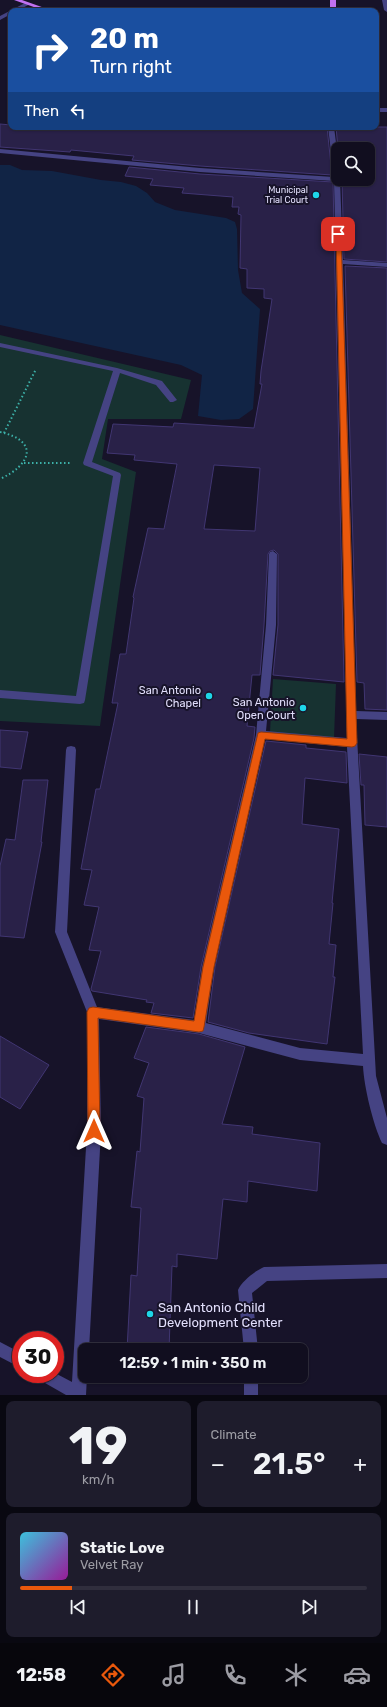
<!DOCTYPE html>
<meta charset="utf-8">
<style>
:root{--surface:#110e1f;--page:#1e1c2c;--text:#f1f3f6;--muted:#9c9ca4;--line:#302e3d;--accent:#ea580c}
body{margin:0;font-family:Rubik,sans-serif;background:var(--page);color:var(--text);height:100vh;display:flex;flex-direction:column;font-size:15px;white-space:nowrap}
*{box-sizing:border-box;margin:0}
p{font-size:13px;color:var(--muted)}
.icon{flex:none;width:22px;height:22px;fill:none;stroke:currentColor;stroke-width:2;stroke-linecap:round;stroke-linejoin:round}
.map{position:relative;height:1395px;overflow:hidden}
.side{display:flex;flex-direction:column;gap:6px;padding:6px;background:#090811;flex:1}
.side>*{flex:none}
.banner{position:absolute;left:8px;top:8px;width:371px;height:122px;border-radius:8px;box-shadow:0 1px 3px #0004,0 0 0 1px var(--line);background:#1a4fa0;color:#fff;overflow:hidden}
.controls{position:absolute;left:331px;top:142px;display:grid;gap:8px}
.controls a{display:grid;place-items:center;width:44px;height:44px;border-radius:8px;background:var(--surface);box-shadow:0 1px 3px #0004,0 0 0 1px var(--line);font-size:20px}
.speed{position:absolute;left:12px;top:1331px;display:flex;gap:8px;font-size:20px;font-weight:700;text-align:center}
.speed>*{display:grid;place-content:center;width:52px;height:52px;border-radius:50%;background:var(--surface);box-shadow:0 1px 3px #0004,0 0 0 1px var(--line);line-height:1}
.speed .limit{border:6px solid #d22;background:#fff;color:#111}
.pin{position:absolute;display:grid;place-items:center;width:34px;height:34px;color:#fff;margin:-17px;border-radius:8px;box-shadow:0 2px 6px #0006}
.me{position:absolute;width:44px;margin:-22px;rotate:0deg;stroke-linejoin:round;filter:drop-shadow(0 0 3px #0008)}
.turn{display:flex;align-items:center;gap:14px;height:84px;padding:0 16px;font-size:18px}
.turn .icon{width:52px;height:52px;stroke-width:2.5}
.turn b{display:block;font-size:28px;line-height:34px}
.then{display:flex;align-items:center;height:38px;padding:0 16px;background:#0003;gap:8px;font-size:15px}
.big{font-size:30px;font-weight:600;line-height:1.1}
.side .card{flex:1;display:flex;flex-direction:column;justify-content:center;gap:6px;min-width:0;padding:0 14px;border-radius:8px;background:var(--page)}
.side .dial{align-items:center;gap:0}
.dial b{font-size:52px;line-height:1}
.song{display:flex;align-items:center;gap:12px}
.cover{width:48px;height:48px;border-radius:6px;background:linear-gradient(135deg,hsl(190 70% 55%),hsl(300 70% 35%))}
.played{height:4px;border-radius:2px;background:linear-gradient(90deg,var(--accent) 15%,var(--line) 15%)}
.keys{display:flex;justify-content:space-around;direction:ltr}
.heat{display:flex;justify-content:space-between;align-items:center;font-size:22px;direction:ltr}
.side .tiles{flex:1;display:grid;gap:6px;grid-template-columns:1fr 1fr}
.card:last-child{grid-column:span 2}
.trip{position:absolute;left:78px;top:1343px;width:230px;height:40px;border-radius:8px;background:var(--surface);box-shadow:0 1px 3px #0004,0 0 0 1px var(--line);font-weight:600;line-height:40px;text-align:center}
.menu{display:flex;height:64px;justify-content:space-around;align-items:center;background:#07060c;color:var(--muted)}
.menu .icon{width:28px;height:28px}
.menu .selected{color:var(--accent)}
.menu b{font-size:18px;color:var(--text)}
.map>svg:first-child{display:block}
.green{fill:#173231}
.water{fill:#112445}
.building{fill:#292148;stroke:#413672;fill-rule:evenodd}
.lines{fill:none;stroke-linecap:round;stroke-linejoin:round}
.path{stroke:#3db1a9;stroke-width:2;stroke-dasharray:1.5 2.5;stroke-linecap:butt}
.minor{fill:#454383;fill-rule:evenodd}
.major{fill:#c071f1;fill-rule:evenodd}
.route{fill:#ea580c;stroke:#983908}
.poi-dot{fill:#1ed6e8;stroke:#171329;stroke-width:1.5}
.labels{text-anchor:middle;stroke-width:4;stroke-linejoin:round;paint-order:stroke}
.far-poi-label{font-size:9px;fill:#e2dffc;stroke:#171329;text-anchor:end}
.poi-label{font-size:11px;fill:#e2dffc;stroke:#171329;text-anchor:end}
.near-poi-label{font-size:13px;fill:#e2dffc;stroke:#171329;text-anchor:start}
</style>
<div class="map">
<svg width="387" height="1395" viewBox="0 0 387 1395">
<rect width="100%" height="100%" fill="#171329"/>
<!-- green -->
<g class="green">
<path d="M0,335L191,380L181,419H108L102,459L136,472L100,726L0,721Z"/>
<path d="M273,679L336,684L334,738L270,732Z"/>
</g>
<!-- water -->
<path class="water" d="M0,165H10L22,170L52,171L101,180L121,182L136,186L147,193L155,202L175,210L226,218L235,222L237,229L238,270L242,293L260,309L253,409L239,419L221,420L198,416L202,375L181,365L0,325Z"/>
<!-- building -->
<g class="building">
<path d="M0,124L11,125V127L49,129L50,127H327L332,175L200,166L132,160L134,156L71,150L70,152L0,147Z"/>
<path d="M336,127H387V262L344,259L342,179H368V149H338Z"/>
<path d="M129,167L200,174L333,182L344,682L273,675L278,625V554L274,550L270,551L268,554L264,625L260,675H252L247,726L255,727L254,738L201,967L193,1018L151,1013L154,1003L146,1002L147,1000L92,991L91,989L101,951L89,950L99,907L84,905L92,870L81,869L96,789H100L118,703H112L120,654H126L134,598L133,597L148,528L164,529L177,464L134,460L135,455L107,453L113,424L173,427L174,423L254,428L262,384H260L261,371L272,299L264,298V289L247,288V269L240,268L241,215L238,214L239,207H232L233,197L182,193L184,188L150,185L153,179L125,176ZM214,465L260,468L255,531L204,529Z"/>
<path d="M345,266L387,268V710L365,709L364,683L357,682Z"/>
<path d="M0,730L28,732L21,769L0,767Z"/>
<path d="M266,741L306,745V748L346,752L347,783L305,778L302,824L339,829L332,903H333L329,944L336,945L333,977H335L327,1044L249,1033L208,1022L215,967Z"/>
<path d="M359,754L387,757V827L365,825L364,785H361Z"/>
<path d="M23,780H48L41,842H42L24,938L0,936V866L6,839L15,840Z"/>
<path d="M146,1027L199,1034L245,1047L222,1124L253,1127L252,1134L320,1143L317,1191L248,1181L247,1202L223,1199L217,1259L177,1254V1267L172,1266L169,1350H127L131,1275L137,1276L141,1208L131,1207L137,1151L140,1152L144,1098L137,1096L149,1063L134,1058Z"/>
<path d="M0,1036L49,1065L20,1109L0,1097Z"/>
</g>
<g class="lines">
<!-- path -->
<g class="path">
<path d="M0,432C40,441 31,465 0,479"/>
<path d="M4,433L36,369"/>
<path d="M24,463H70"/>
</g>
<!-- minor -->
<g class="minor">
<path d="M382,0H387V12L384,10Z"/>
<path d="M25,3L30,4L17,11H11V14L0,20V16Z"/>
<rect x="376" y="108" width="11" height="4"/>
<path d="M328,127H334L338,158V179H340L343,260L387,263V267L343,264L356,711L387,712V720L356,719L376,1076L387,1118V1145L382,1143C373,1124 364,1087 363,1066L300,1060L199,1033L99,1019L101,1131L89,1350H85V1376H87L86,1395H66L38,1379L36,1374H55V1373L72,1382L87,1131V1012L55,932L66,750L67,747L71,746L75,747L76,750L67,932L97,1007L194,1020L202,967L256,735L266,625L269,554L270,552L273,551L277,554L276,625L266,731L347,738L334,181L200,172L0,153V149L200,168L334,177ZM265,739L347,747L363,1054L300,1048L206,1023L214,967Z"/>
<path d="M0,343L117,368L162,381L177,400L173,402H170L156,385L120,373L92,462L120,473L121,475L85,700L84,703L80,704L0,698V690L76,696L113,476L84,465L83,463L113,371L0,347Z"/>
<path d="M387,1264V1278L267,1281L252,1293L258,1350H244L238,1290C242,1281 255,1271 264,1267Z"/>
<path d="M0,1342L21,1353V1368L0,1357Z"/>
<rect x="244" y="1376" width="14" height="19"/>
</g>
<!-- major -->
<g class="major">
<path d="M14,0H22L53,11H45Z"/>
<rect x="330" y="0" width="6" height="11"/>
</g>
</g>
<!-- route -->
<path class="route" d="M336,233L341,234L357,743L355,746L352,747L265,739L214,967L204,1027L203,1031L199,1032L98,1018L100,1131L98,1135L94,1137L89,1135L88,1131L87,1012L89,1008L93,1007L194,1021L203,967L258,733L261,732L347,739Z"/>
<!-- markers -->
<g class="poi-dot">
<circle cx="316" cy="195" r="4"/>
<circle cx="209" cy="696" r="4"/>
<circle cx="303" cy="708" r="4"/>
<circle cx="150" cy="1314" r="4"/>
</g>
<g class="labels">
<!-- far-poi labels -->
<g class="far-poi-label">
<text x="308" y="193">Municipal<tspan x="308" dy="10">Trial Court</tspan></text>
</g>
<!-- poi labels -->
<g class="poi-label">
<text x="201" y="694">San Antonio<tspan x="201" dy="13">Chapel</tspan></text>
<text x="295" y="706">San Antonio<tspan x="295" dy="13">Open Court</tspan></text>
</g>
<!-- near-poi labels -->
<g class="near-poi-label">
<text x="158" y="1312">San Antonio Child<tspan x="158" dy="15">Development Center</tspan></text>
</g>
</g>
</svg>
<div class="controls">
<a><svg class="icon" aria-label="search" viewBox="0 0 24 24"><circle cx="10" cy="10" r="6"/><path d="M15 15l6 6"/></svg></a>
</div>
<div class="speed"><div class="limit">30</div></div>
<div class="pin" style="left:338px;top:234px;background:#d93025"><svg class="icon" aria-label="arrive" viewBox="0 0 24 24"><path d="M6 21V4h12l-3 4 3 4H6"/></svg></div>
<svg class="me" style="left:94px;top:1131px" viewBox="-20 -20 40 40"><path d="M0-17L14 15 0 8-14 15z" fill="#ea580c" stroke="#fff" stroke-width="4"/></svg>
<div class="trip">12:59 · 1 min · 350 m</div>
<div class="banner">
<div class="turn"><svg class="icon" aria-label="right" viewBox="0 0 24 24"><path d="M7 20v-9h11M14 6l5 5-5 5"/></svg><div><b>20 m</b>Turn right</div></div>
<div class="then">Then<svg class="icon" aria-label="left" viewBox="0 0 24 24"><path d="M17 20v-9H6M10 6l-5 5 5 5"/></svg></div>
</div>
</div>
<section class="side">
<div class="tiles">
<div class="card dial"><b>19</b><p>km/h</p></div>
<div class="card"><p>Climate</p>
<div class="heat"><a>−</a><b class="big">21.5°</b><a>+</a></div>
</div>
<div class="card">
<div class="song"><i class="cover"></i><div><b>Static Love</b><p>Velvet Ray</p></div></div>
<div class="played"></div>
<div class="keys"><svg class="icon" aria-label="previous" viewBox="0 0 24 24"><path d="M18 5L8 12l10 7zM5 5v14"/></svg><svg class="icon" aria-label="pause" viewBox="0 0 24 24"><path d="M8 5v14M16 5v14"/></svg><svg class="icon" aria-label="next" viewBox="0 0 24 24"><path d="M6 5l10 7-10 7zM19 5v14"/></svg></div>
</div>
</div>
</section>
<nav class="menu">
<b>12:58</b>
<svg class="icon selected" aria-label="directions" viewBox="0 0 24 24"><path d="M12 3l9 9-9 9-9-9zM9 14v-3h6M13 9l2 2-2 2"/></svg>
<svg class="icon" aria-label="music" viewBox="0 0 24 24"><path d="M9 18V5l10-2v13"/><circle cx="6" cy="18" r="3"/><circle cx="16" cy="16" r="3"/></svg>
<svg class="icon" aria-label="phone" viewBox="0 0 24 24"><path d="M5 4h4l2 5-3 2q2 4 5 5l2-3 5 2v4C11 20 4 13 5 4z"/></svg>
<svg class="icon" aria-label="climate" viewBox="0 0 24 24"><path d="M12 3v18M4 7l16 10M4 17L20 7"/></svg>
<svg class="icon" aria-label="car" viewBox="0 0 24 24"><path d="M5 17H2v-5l4-1 3-4h7l3 4 3 1v5h-3M9 17h6M6 11h13"/><circle cx="7" cy="17" r="2"/><circle cx="17" cy="17" r="2"/></svg>
</nav>
